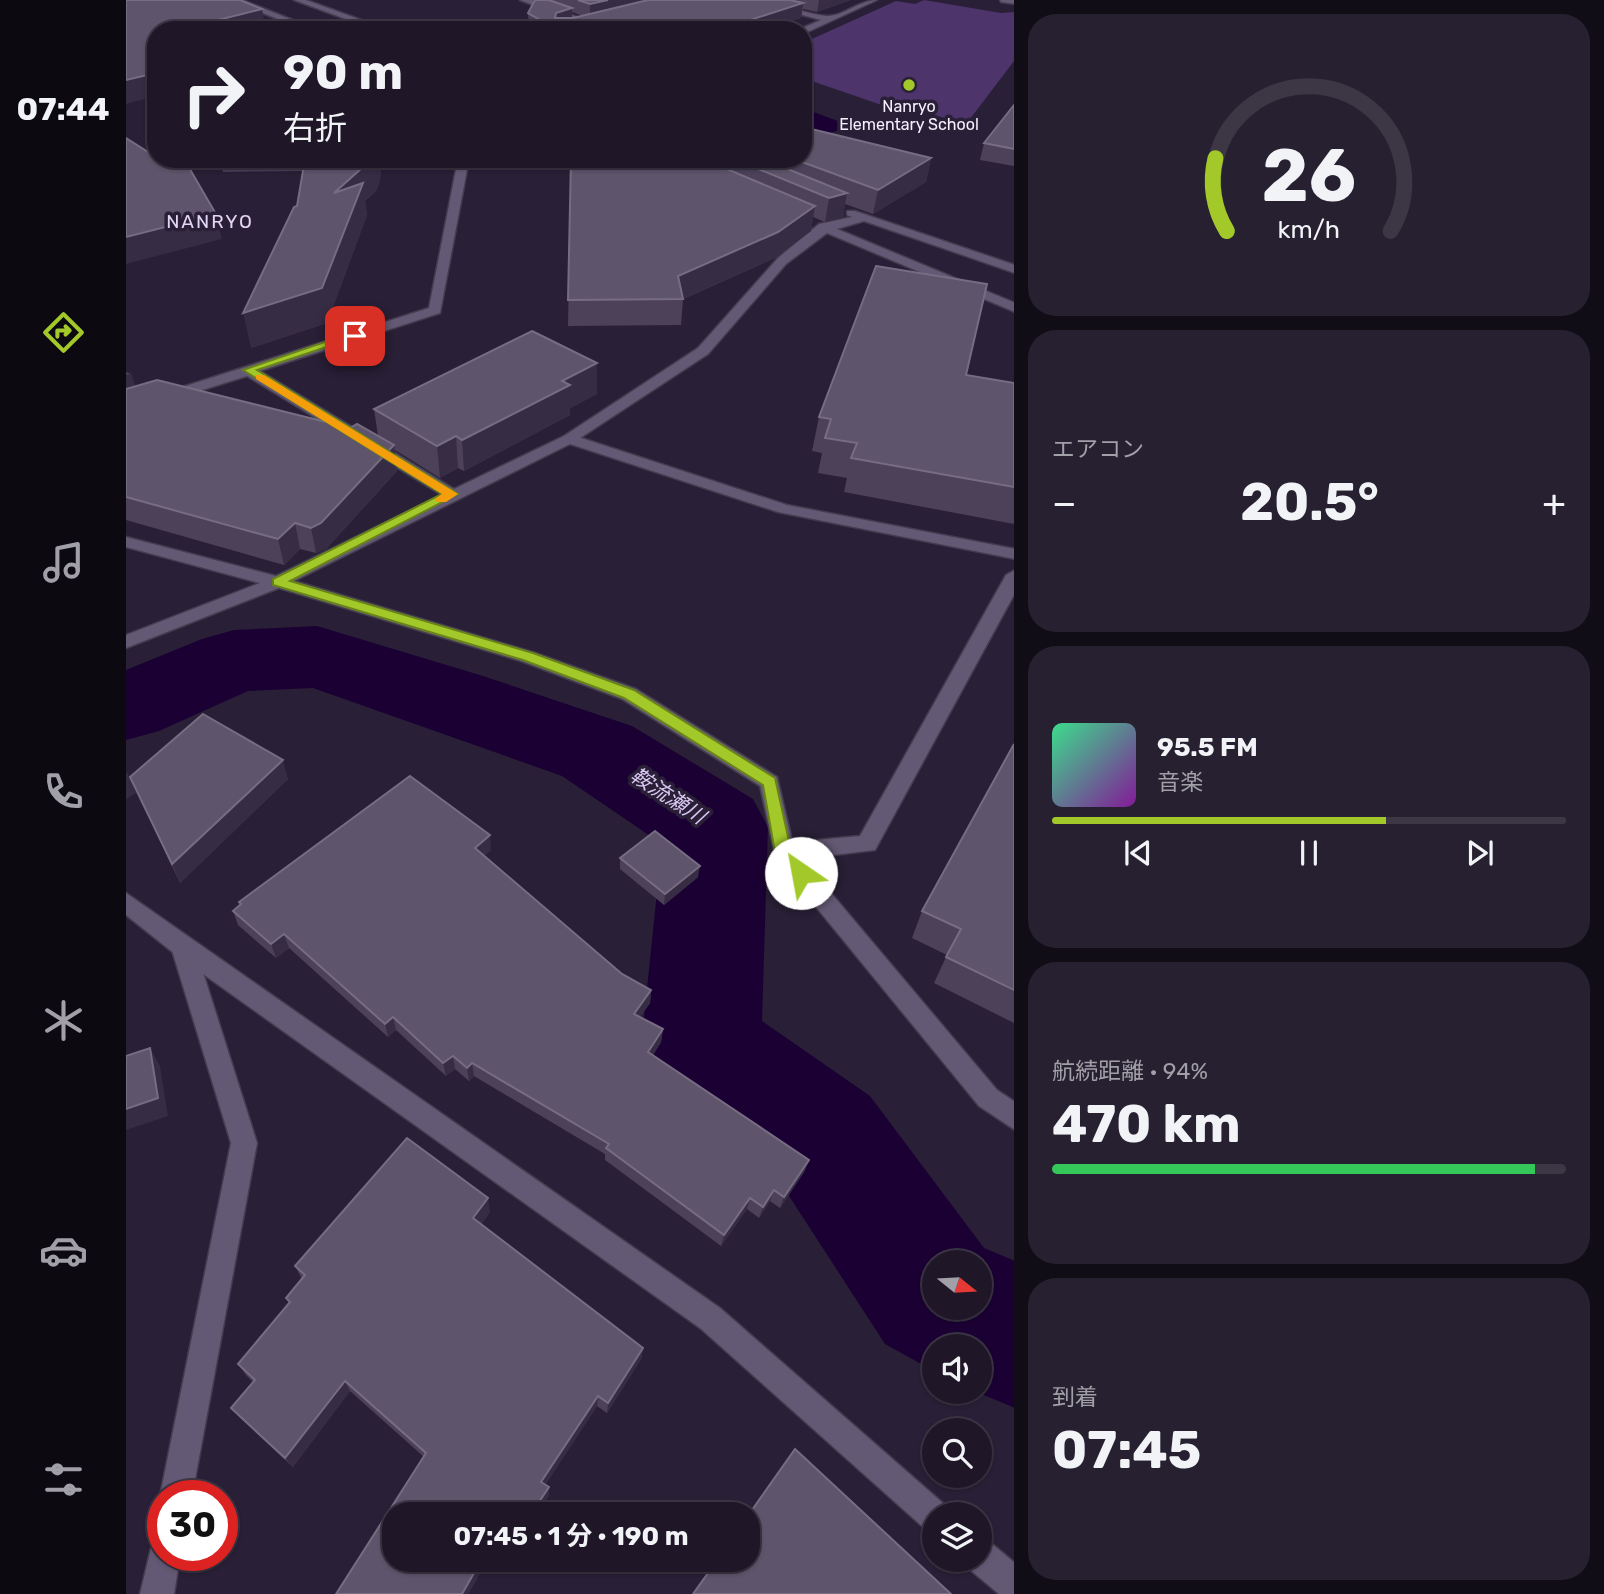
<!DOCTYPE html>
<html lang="ja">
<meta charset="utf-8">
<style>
:root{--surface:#1f1728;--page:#272030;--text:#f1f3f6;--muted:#a19fa8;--line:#3c3645;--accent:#a2c929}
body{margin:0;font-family:Rubik,"Noto Sans JP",sans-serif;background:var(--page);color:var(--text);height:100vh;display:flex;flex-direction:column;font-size:26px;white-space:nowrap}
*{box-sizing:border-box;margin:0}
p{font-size:23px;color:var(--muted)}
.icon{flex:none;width:38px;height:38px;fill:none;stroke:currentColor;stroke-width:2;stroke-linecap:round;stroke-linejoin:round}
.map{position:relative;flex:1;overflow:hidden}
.drawer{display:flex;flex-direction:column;gap:14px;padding:14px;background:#110d16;width:590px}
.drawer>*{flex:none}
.banner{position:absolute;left:21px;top:21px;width:665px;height:147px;border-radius:28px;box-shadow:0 2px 5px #0004,0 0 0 2px var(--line);background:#1f1728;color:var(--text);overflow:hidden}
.needle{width:46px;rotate:108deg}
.tools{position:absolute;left:796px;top:1250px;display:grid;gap:14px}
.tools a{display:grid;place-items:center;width:70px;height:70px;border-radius:50%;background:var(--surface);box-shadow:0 2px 5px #0004,0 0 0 2px var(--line);font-size:35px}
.speed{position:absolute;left:21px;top:1480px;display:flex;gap:14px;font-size:35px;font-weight:700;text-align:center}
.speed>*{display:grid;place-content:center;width:91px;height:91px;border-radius:50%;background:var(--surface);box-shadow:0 2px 5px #0004,0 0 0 2px var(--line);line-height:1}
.speed .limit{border:10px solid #d22;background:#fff;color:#111}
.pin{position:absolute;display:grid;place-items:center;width:60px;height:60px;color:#fff;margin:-30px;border-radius:14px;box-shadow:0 4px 10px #0006}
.me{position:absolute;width:77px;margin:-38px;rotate:327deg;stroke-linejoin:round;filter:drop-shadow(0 0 5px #0008)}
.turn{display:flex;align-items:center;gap:24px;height:147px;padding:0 21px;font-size:32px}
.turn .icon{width:91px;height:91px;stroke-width:2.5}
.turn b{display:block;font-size:49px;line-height:60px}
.big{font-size:52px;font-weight:700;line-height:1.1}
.drawer .card{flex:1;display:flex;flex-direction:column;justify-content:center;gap:10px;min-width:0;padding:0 24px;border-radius:28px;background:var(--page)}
.drawer .dial{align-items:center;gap:0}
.dial svg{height:182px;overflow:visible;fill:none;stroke:var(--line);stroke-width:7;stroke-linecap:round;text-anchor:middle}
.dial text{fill:var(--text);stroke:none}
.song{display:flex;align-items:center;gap:21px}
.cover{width:84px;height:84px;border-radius:10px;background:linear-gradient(135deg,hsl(150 70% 55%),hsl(290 70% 35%))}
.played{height:7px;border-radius:4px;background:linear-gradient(90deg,var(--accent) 65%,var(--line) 65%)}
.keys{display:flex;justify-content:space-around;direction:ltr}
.heat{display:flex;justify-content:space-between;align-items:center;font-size:38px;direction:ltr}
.charge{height:10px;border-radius:5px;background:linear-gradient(90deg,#34c759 94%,var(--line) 0)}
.trip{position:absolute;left:256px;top:1502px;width:378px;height:70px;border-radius:28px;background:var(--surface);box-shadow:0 2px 5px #0004,0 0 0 2px var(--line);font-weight:700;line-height:70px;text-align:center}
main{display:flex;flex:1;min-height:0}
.tab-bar{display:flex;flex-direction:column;width:126px;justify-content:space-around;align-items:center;background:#0c0910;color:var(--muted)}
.tab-bar .icon{width:49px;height:49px}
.tab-bar .on{color:var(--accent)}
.tab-bar b{font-size:32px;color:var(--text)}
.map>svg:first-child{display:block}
.green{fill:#4d346a}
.water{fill:#1b0033}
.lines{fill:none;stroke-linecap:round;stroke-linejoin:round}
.river{fill:#1b0033;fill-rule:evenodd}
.service-casing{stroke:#433b4e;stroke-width:3}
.minor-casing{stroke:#433b4e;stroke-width:3}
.tertiary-casing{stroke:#433b4e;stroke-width:3}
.service{fill:#645974;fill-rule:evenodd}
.minor{fill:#645974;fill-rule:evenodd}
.tertiary{fill:#645974;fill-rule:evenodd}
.wall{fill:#4c4159;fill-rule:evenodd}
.shaded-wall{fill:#362c44}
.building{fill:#5e546b;stroke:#766d82;stroke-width:2}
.route{fill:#a2c929;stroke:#69831b;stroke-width:2}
.slow{fill:#f59e0b}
.poi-dot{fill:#a2c929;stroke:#291f36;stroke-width:2.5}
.labels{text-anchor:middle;stroke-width:7;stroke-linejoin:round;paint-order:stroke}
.far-poi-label{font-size:16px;fill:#f6f1fe;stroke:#291f36}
.far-quarter-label{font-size:19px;letter-spacing:2px;fill:#e2d6f5;stroke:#291f36}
.water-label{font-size:21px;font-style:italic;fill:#d9c8f2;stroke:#291f36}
</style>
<main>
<nav class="tab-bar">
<b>07:44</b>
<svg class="icon on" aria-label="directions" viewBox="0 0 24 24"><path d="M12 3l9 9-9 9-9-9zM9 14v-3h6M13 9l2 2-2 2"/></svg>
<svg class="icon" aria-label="music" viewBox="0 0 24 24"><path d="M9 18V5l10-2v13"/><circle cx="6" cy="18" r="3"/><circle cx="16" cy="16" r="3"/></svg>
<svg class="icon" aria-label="phone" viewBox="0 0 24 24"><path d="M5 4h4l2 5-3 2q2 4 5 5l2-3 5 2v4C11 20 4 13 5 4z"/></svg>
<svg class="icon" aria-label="climate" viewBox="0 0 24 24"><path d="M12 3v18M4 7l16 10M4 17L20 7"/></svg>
<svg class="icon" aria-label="car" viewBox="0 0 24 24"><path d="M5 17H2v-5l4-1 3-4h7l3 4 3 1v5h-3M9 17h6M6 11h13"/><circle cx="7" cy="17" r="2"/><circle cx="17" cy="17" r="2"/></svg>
<svg class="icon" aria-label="filters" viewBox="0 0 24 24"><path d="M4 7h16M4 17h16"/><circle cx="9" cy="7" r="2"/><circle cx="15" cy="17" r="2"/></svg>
</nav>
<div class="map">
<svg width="889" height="1594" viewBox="0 0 889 1594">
<rect width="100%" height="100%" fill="#291f36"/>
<!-- green -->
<path class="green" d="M798,0L875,13L888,12V61L844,119L835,123L781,107L773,111L677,78V43L770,1L789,4Z"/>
<!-- water -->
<path class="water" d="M677,108L725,126L698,135L677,127Z"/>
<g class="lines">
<!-- river -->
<path class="river" d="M191,626L357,676L506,726L627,799L642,827L636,1021L744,1096L858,1248L889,1261V1408L848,1391H854V1346H808V1371L759,1344L654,1182L532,1084L515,1046L536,844L436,776L187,688L122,691L33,731L0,740V670L76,639L108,630ZM808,1262H854V1307H808Z"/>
<defs>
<g id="service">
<path d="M443,434L661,505L889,549V559L652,512L438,442L435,439Z"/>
<path d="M889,570V593L749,850L658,861L650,858L647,852L650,846L658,843L734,836L880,575Z"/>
</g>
<g id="minor">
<path d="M104,0H116L192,30H179Z"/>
<path d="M168,0H180L263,30H250Z"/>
<path d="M394,0H406L467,23L460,25Z"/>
<path d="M620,0C648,0 673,13 700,16C717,17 733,0 751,0L677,34L674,29L695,20Z"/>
<path d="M332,159H343L314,313L134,371L328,489L438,436L572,348L652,258L693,224L726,217L721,215V211H729L889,265V273L738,221L711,229L889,303V312L701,233L660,264L582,354L448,442L168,581L409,653L510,689L651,777L668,849L871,1090L889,1102V1130L853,1106L650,858L634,786L496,699L395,661L153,588L0,648V635L134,583L0,547V537L150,576L316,495L121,376L0,414V405L303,308Z"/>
<path d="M57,937L65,940L69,947L131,1143L66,1496H37V1503L34,1496L105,1143L45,947L49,940Z"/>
<path d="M37,1540V1556H54L48,1594H14L26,1544Z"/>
</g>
<g id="tertiary">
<path d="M874,0H889V4L875,2Z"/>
<path d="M0,893L594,1308L819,1505L823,1514H808V1532L797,1527L574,1328L49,954L0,915Z"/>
<path d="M854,1540L866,1544L889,1563V1594H873L842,1568L839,1559H854Z"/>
</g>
</defs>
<!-- service casing -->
<use href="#service" class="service-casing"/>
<!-- minor casing -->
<use href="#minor" class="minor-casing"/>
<!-- tertiary casing -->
<use href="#tertiary" class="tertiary-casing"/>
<!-- service -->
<use href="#service" class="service"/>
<!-- minor -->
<use href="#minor" class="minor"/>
<!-- tertiary -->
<use href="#tertiary" class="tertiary"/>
</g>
<!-- wall -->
<g class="wall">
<path d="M409,0H725L691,12L677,9L675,18L637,30H407L403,27L402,13ZM446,12L457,16L446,18Z"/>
<path d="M888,105V166L854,160L858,143Z"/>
<path d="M805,158L800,182L747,214L719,204L717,218L699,222L687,217L685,231L649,258L557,299L555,325L442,326L445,159Z"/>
<path d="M94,159H255L254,180L250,191L239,201L241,215L201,323L125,348L171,206L177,171L97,172Z"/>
<path d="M471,363V394L444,408V415L338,471L332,468L314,478L269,450L271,471L200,549L190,553L174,549L158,565L0,520V372L5,374L9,386L252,436L248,409Z"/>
<path d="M840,375L888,383V524L718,492L721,478L692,473L696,453L686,451L693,417Z"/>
<path d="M888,744V1023L808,983L821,955L786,938L796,911Z"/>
<path d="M4,777L162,779L54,883Z"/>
<path d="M365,850L358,856L496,974L525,990L524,1003L514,1017L537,1029L535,1042L527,1055L683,1160L678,1172L654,1208L644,1201L633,1218L621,1209L595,1246L479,1160V1154L348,1076L343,1081L329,1069L320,1076L270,1030L262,1037L163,948L150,958L112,925L107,911L114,905L113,902Z"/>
<path d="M494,858L572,877L538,905L494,869Z"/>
<path d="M364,1212L355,1224L517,1348L515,1359L481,1413L471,1406L419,1485L423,1487V1495L411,1514H268V1559H362L342,1594H210L298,1457L224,1391L167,1467L114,1418L105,1408L127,1382L120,1375L112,1364L163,1303L160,1298L176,1279L169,1266Z"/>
</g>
<!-- shaded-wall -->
<g class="shaded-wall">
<path d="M482,0H541L464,18V4Z"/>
<path d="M693,0H725L691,12Z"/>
<path d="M677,3L675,18L637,30H593Z"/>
<path d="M446,8V23L429,18L430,13Z"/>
<path d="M136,9L140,30H52Z"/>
<path d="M30,73V96L0,104V80Z"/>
<path d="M805,158L800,182L747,214L752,190Z"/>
<path d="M246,159H255L254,180L250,191L239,201L241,215L201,323L125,348L117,313L208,193Z"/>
<path d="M721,193L717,218L699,222L703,198Z"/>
<path d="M689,206L685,231L649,258L556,299L552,276Z"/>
<path d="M90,214L96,239L0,264V237Z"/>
<path d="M471,363V394L444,408V415L338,471L336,440L436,381Z"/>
<path d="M5,374L13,398L0,403V375Z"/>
<path d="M330,436L332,468L314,478L311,446Z"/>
<path d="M268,445L271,471L200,549L190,553L185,528Z"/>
<path d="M169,523L174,549L158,565L152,539Z"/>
<path d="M157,760L162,779L54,883L46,864Z"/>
<path d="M1,772L10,793L0,799V773Z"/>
<path d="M364,835L365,850L351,862L349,848Z"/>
<path d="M574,866L572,877L538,905L539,894Z"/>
<path d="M158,934L163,948L150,958L145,944Z"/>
<path d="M525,990L524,1003L507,1027L508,1014Z"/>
<path d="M267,1017L270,1030L262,1037L259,1024Z"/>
<path d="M537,1029L535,1042L521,1065L522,1052Z"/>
<path d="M24,1048L34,1066L42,1116L0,1130V1109Z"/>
<path d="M327,1056L329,1069L320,1076L317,1063Z"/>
<path d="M346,1063L348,1076L343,1081L341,1068Z"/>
<path d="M683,1160L678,1172L654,1208L658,1197Z"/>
<path d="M648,1190L644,1201L633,1218L637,1207Z"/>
<path d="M362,1198L364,1212L349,1231L347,1218Z"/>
<path d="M624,1198L621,1209L595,1246L598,1235Z"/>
<path d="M517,1348L515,1359L481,1413L482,1403Z"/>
<path d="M219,1381L224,1391L167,1467L159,1458Z"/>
<path d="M472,1396L471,1406L416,1490L415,1482Z"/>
<path d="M423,1487V1495L411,1514H405Z"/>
<path d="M356,1559H362L342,1594H336Z"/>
</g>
<!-- building -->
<g class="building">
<path d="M0,0H114L136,9L52,30H30V35H28L30,36V73L0,80Z"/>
<path d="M409,0H423L446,8L430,13L429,18H447L522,0H664L677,3L593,30H432L402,13Z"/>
<path d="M452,0H482L464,4Z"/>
<path d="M888,105V149L858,143Z"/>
<path d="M677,127L805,158L752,190L668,159H677Z"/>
<path d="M0,138L30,157V159H58L90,214L0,237Z"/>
<path d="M179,159H246L208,193L237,183L196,288L117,313L168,207L171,206Z"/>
<path d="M445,159H577L689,206L652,232L552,276L557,299L442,300Z"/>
<path d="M608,159H637L721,193L703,198Z"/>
<path d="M750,266L861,284L840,375L888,383V487L725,458L731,443L699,438L705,419L693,417Z"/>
<path d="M406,331L471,363L436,381L444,385L336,440L330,436L311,446L248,409Z"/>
<path d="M31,380L224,428L231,424L268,445L195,523L185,528L169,523L152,539L0,497V389Z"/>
<path d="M77,714L157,760L46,864L4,777Z"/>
<path d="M888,744V990L820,957L835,929L796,911Z"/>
<path d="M284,776L364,835L349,848L496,974L525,990L508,1014L537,1029L522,1052L683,1160L658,1197L648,1190L637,1207L624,1198L598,1235L480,1148L483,1144L346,1063L341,1068L327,1056L317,1063L267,1017L259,1024L158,934L145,944L107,911L115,904L113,902Z"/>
<path d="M529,831L574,866L539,894L494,858Z"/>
<path d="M24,1048L32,1098L0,1109V1056Z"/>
<path d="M281,1138L362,1198L347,1218L517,1348L482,1403L472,1396L415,1482L423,1487L405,1514H268V1559H356L336,1594H210L300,1453L219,1381L159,1458L105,1408L129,1380L112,1364L164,1302L160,1298L179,1275L169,1266Z"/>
<path d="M669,1449L825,1594H567L592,1559H621V1517Z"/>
</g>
<!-- route -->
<path class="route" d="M225,333L234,336L131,370L332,494L164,581L407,653L508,690L649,778L665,850L683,873L681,877H669L649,852L637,785L498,698L397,660L147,585V579L316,494L117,370Z"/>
<!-- slow -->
<path class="slow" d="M130,375H138L332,494L320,502H311L309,499L316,494L130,379Z"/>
<!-- markers -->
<circle class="poi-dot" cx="783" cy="85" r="7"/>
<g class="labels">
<!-- far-poi labels -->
<g class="far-poi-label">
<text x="783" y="112">Nanryo<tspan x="783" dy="18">Elementary School</tspan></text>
</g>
<!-- far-quarter labels -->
<g class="far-quarter-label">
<text x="84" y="228">NANRYO</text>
</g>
<!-- water labels -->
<g class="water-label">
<text transform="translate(542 796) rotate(33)" y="7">鞍流瀬川</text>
</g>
</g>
</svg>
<div class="tools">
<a><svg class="needle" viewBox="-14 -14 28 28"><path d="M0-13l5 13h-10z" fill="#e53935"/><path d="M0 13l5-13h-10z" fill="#a19fa8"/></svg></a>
<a><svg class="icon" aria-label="sound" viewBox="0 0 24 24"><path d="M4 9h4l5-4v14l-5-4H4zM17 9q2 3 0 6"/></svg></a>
<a><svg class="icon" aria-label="search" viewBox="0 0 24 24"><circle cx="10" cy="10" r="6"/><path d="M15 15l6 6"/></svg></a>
<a><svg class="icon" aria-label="layers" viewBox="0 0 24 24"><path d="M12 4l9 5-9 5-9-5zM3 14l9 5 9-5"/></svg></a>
</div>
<div class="speed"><div class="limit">30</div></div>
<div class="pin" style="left:229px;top:336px;background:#d93025"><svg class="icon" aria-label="arrive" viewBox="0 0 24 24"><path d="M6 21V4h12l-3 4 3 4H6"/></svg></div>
<svg class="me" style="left:675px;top:873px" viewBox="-20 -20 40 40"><circle r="19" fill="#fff"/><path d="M0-13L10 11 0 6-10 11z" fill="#a2c929"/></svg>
<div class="trip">07:45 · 1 分 · 190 m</div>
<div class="banner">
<div class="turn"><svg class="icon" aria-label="right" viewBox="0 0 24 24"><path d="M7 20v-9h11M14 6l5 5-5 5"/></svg><div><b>90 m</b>右折</div></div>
</div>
</div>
<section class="drawer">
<div class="card dial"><svg viewBox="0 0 100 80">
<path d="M14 69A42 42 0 1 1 86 69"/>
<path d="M14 69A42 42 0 0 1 9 37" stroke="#a2c929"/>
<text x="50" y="56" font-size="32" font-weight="700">26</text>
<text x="50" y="72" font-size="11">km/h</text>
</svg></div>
<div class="card"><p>エアコン</p>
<div class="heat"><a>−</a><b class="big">20.5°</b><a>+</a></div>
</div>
<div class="card">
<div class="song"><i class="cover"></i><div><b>95.5 FM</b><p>音楽</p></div></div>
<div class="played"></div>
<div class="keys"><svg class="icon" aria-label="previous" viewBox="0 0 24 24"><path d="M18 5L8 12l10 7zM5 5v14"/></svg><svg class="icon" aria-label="pause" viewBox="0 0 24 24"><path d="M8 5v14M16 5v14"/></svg><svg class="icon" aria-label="next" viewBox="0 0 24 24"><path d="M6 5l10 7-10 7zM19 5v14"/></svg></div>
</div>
<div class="card"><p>航続距離 · 94%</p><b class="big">470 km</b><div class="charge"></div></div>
<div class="card"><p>到着</p><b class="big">07:45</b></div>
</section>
</main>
